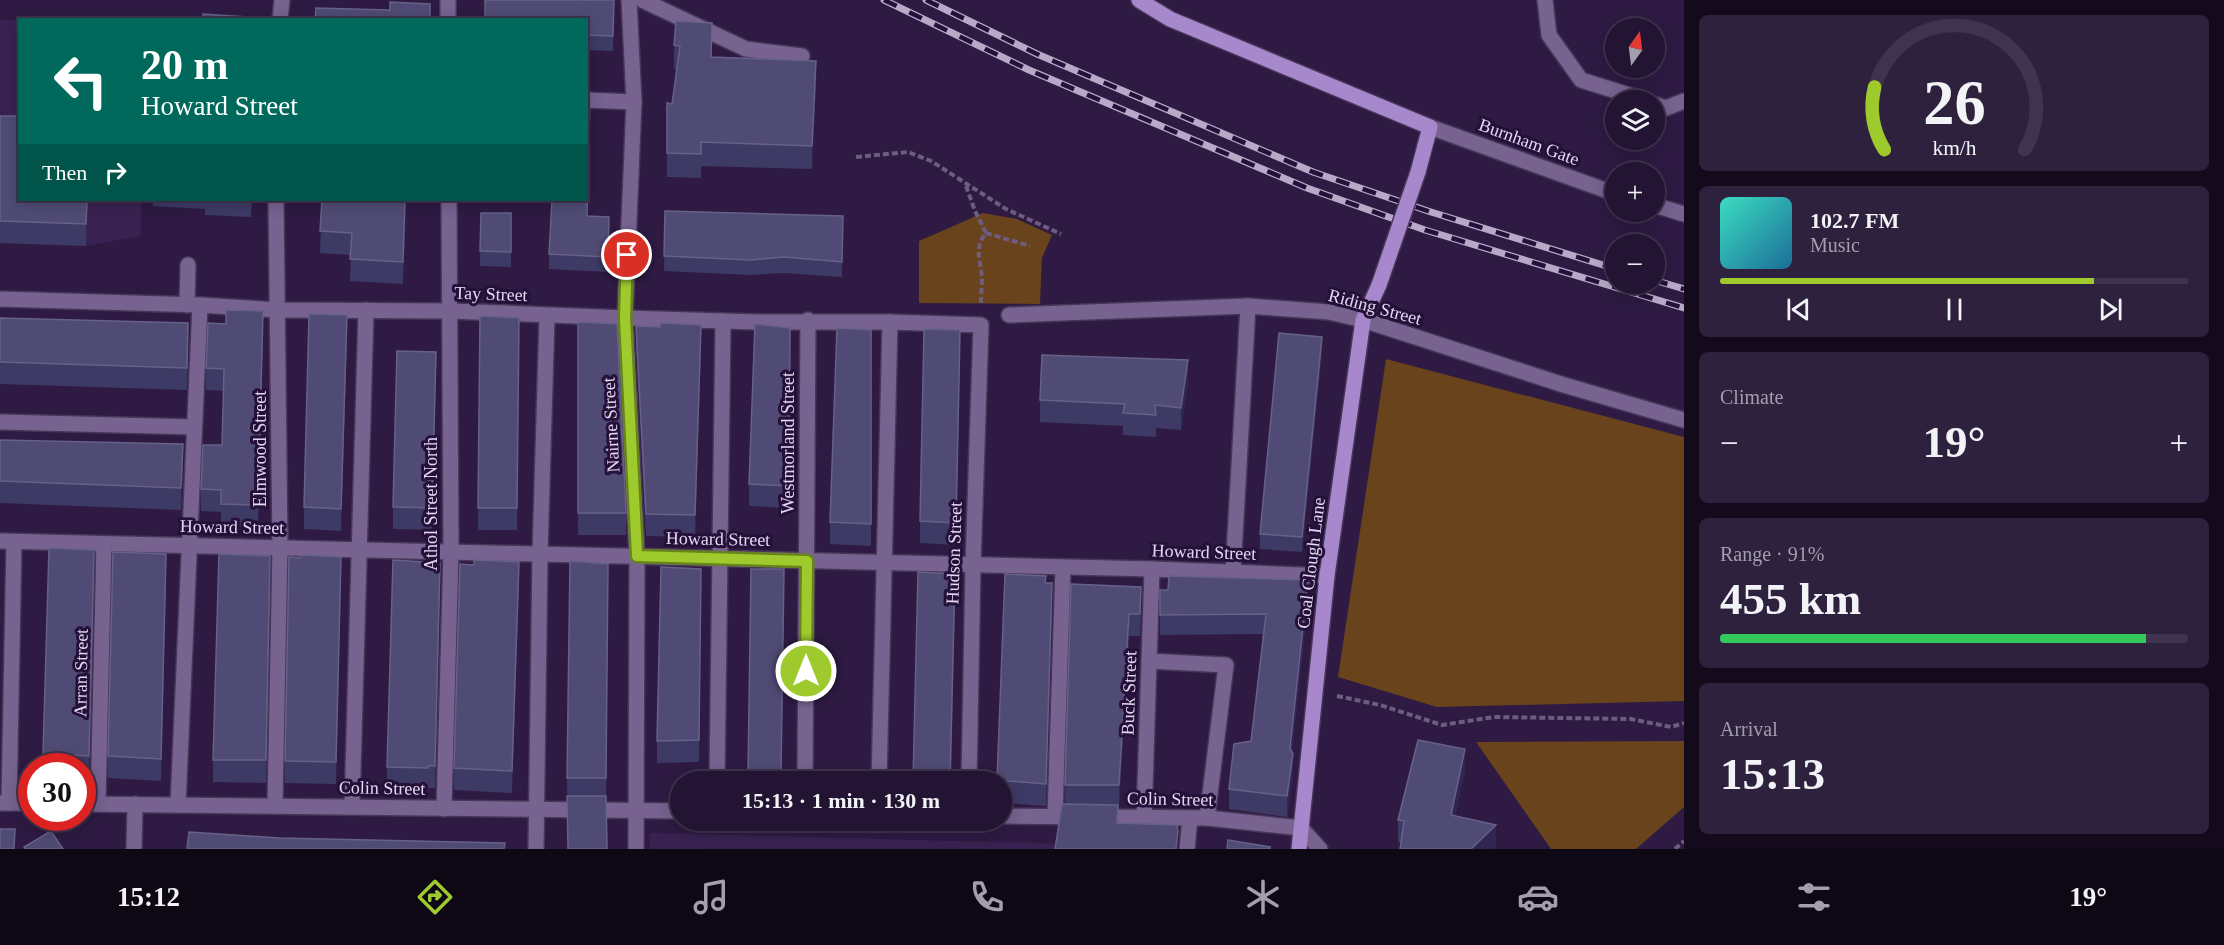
<!DOCTYPE html>
<meta charset="utf-8">
<style>
:root{--surface:#221432;--page:#2e213e;--text:#f1f3f6;--muted:#a29eac;--line:#3f334d;--accent:#9eca2e}
body{margin:0;font-family:Georgia,serif;background:var(--page);color:var(--text);height:100vh;display:flex;flex-direction:column;font-size:22px;white-space:nowrap}
*{box-sizing:border-box;margin:0}
p{font-size:20px;color:var(--muted)}
.icon{flex:none;width:33px;height:33px;fill:none;stroke:currentColor;stroke-width:2;stroke-linecap:round;stroke-linejoin:round}
.map{position:relative;flex:1;overflow:hidden}
.panel{display:flex;flex-direction:column;gap:15px;padding:15px;background:#130b1c;width:540px}
.panel>*{flex:none}
.hud{position:absolute;left:18px;top:18px;width:570px;height:183px;border-radius:0px;box-shadow:0 3px 15px #0003,0 0 0 2px var(--line);background:#00695c;color:#fff;overflow:hidden}
.needle{width:39px;rotate:14deg}
.tools{position:absolute;left:1605px;top:18px;display:grid;gap:12px}
.tools a{display:grid;place-items:center;width:60px;height:60px;border-radius:50%;background:var(--surface);box-shadow:0 3px 15px #0003,0 0 0 2px var(--line);font-size:30px}
.speed{position:absolute;left:18px;top:753px;display:flex;gap:12px;font-size:30px;font-weight:700;text-align:center}
.speed>*{display:grid;place-content:center;width:78px;height:78px;border-radius:50%;background:var(--surface);box-shadow:0 3px 15px #0003,0 0 0 2px var(--line);line-height:1}
.speed .limit{border:9px solid #d22;background:#fff;color:#111}
.pin{position:absolute;display:grid;place-items:center;width:51px;height:51px;color:#fff;margin:-26px;border:3px solid #fff;border-radius:50%;box-shadow:0 2px 6px #0007}
.me{position:absolute;width:66px;margin:-33px;rotate:0deg;stroke-linejoin:round;filter:drop-shadow(0 0 4px #0008)}
.turn{display:flex;align-items:center;gap:21px;height:126px;padding:0 24px;font-size:27px}
.turn .icon{width:78px;height:78px;stroke-width:2.5}
.turn b{display:block;font-size:42px;line-height:51px}
.then{display:flex;align-items:center;height:57px;padding:0 24px;background:#0003;gap:12px;font-size:22px}
.big{font-size:45px;font-weight:600;line-height:1.1}
.panel .tile{flex:1;display:flex;flex-direction:column;justify-content:center;gap:9px;min-width:0;padding:0 21px;border-radius:9px;background:var(--page)}
.panel .dial{align-items:center;gap:0}
.dial svg{height:156px;overflow:visible;fill:none;stroke:var(--line);stroke-width:7;stroke-linecap:round;text-anchor:middle}
.dial text{fill:var(--text);stroke:none}
.song{display:flex;align-items:center;gap:18px}
.cover{width:72px;height:72px;border-radius:9px;background:linear-gradient(135deg,hsl(170 70% 55%),hsl(200 70% 35%))}
.played{height:6px;border-radius:3px;background:linear-gradient(90deg,var(--accent) 80%,var(--line) 80%)}
.keys{display:flex;justify-content:space-around;direction:ltr}
.heat{display:flex;justify-content:space-between;align-items:center;font-size:33px;direction:ltr}
.charge{height:9px;border-radius:4px;background:linear-gradient(90deg,#34c759 91%,var(--line) 0)}
.trip{position:absolute;left:670px;top:771px;width:342px;height:60px;border-radius:30px;background:var(--surface);box-shadow:0 3px 15px #0003,0 0 0 2px var(--line);font-weight:600;line-height:60px;text-align:center}
.menu{display:flex;height:96px;justify-content:space-around;align-items:center;background:#0e0814;color:var(--muted)}
.menu .icon{width:42px;height:42px}
.menu .current{color:var(--accent)}
.menu b{font-size:27px;color:var(--text)}
main{display:flex;flex:1;min-height:0}
.map>svg:first-child{display:block}
.built{fill:#392251}
.green{fill:#68431b}
.lines{fill:none;stroke-linecap:round;stroke-linejoin:round}
.minor-casing{stroke:#473658;stroke-width:18}
.major-casing{stroke:#473658;stroke-width:18}
.path{stroke:#6e5d81;stroke-width:4;stroke-dasharray:6 3;stroke-linecap:butt}
.minor{stroke:#776290;stroke-width:15}
.major{stroke:#a788cd;stroke-width:15}
.rail-casing{stroke:#b7a9c7;stroke-width:7}
.rail{stroke:#241038;stroke-width:4.5;stroke-dasharray:14;stroke-linecap:butt}
.major-bridge-casing{stroke:#473658;stroke-width:18;stroke-linecap:butt}
.major-bridge{stroke:#a788cd;stroke-width:15}
.wall{fill:#3d3a65}
.shaded-wall{fill:#302651}
.building{fill:#4f4b74;stroke:#666188;stroke-width:1.5}
.route-casing{stroke:#67831e;stroke-width:15}
.route{stroke:#9eca2e;stroke-width:10}
.labels{text-anchor:middle;stroke-width:6;stroke-linejoin:round;paint-order:stroke}
.street-label{font-size:18px;fill:#e3d7f2;stroke:#241038}
</style>
<main>
<div class="map">
<svg width="1684" height="849" viewBox="0 0 1684 849">
<rect width="100%" height="100%" fill="#2e1a43"/>
<!-- built -->
<g class="built">
<path d="M0,20H19L20,200H141V236L86,246L0,243Z"/>
<path d="M650,833L810,837L1179,847V849H650Z"/>
</g>
<!-- green -->
<g class="green">
<path d="M983,213L1017,219L1052,235L1042,258L1040,304L919,303V241Z"/>
<path d="M1386,359L1684,437V701L1437,707L1338,677Z"/>
<path d="M1684,741V807L1636,849H1551L1476,742Z"/>
</g>
<g class="lines">
<defs>
<g id="minor">
<path d="M629,0L634,102L625,318L637,556L636,849"/>
<path d="M642,0L746,49L802,56"/>
<path d="M1545,0L1549,35L1581,80L1645,100"/>
<path d="M280,20L282,0"/>
<path d="M448,20V0"/>
<path d="M586,100L634,102"/>
<path d="M1654,104L1666,108L1684,101"/>
<path d="M1430,127L1616,194"/>
<path d="M1654,205L1684,214"/>
<path d="M0,299L200,305L278,310L451,311L625,318L757,322H890L981,325L973,565L969,782"/>
<path d="M187,305L188,265"/>
<path d="M1009,315L1248,306L1329,312L1363,320L1564,385L1684,420"/>
<path d="M0,422L194,427"/>
<path d="M0,541L1152,569L1327,576"/>
<path d="M1233,572L1248,306"/>
<path d="M1149,661L1226,665L1207,818"/>
<path d="M717,782L723,321"/>
<path d="M805,782L808,320"/>
<path d="M879,782L890,322"/>
<path d="M0,803H32"/>
<path d="M9,803L14,542"/>
<path d="M82,804L681,811"/>
<path d="M98,804L104,544"/>
<path d="M178,805L200,305"/>
<path d="M275,806L280,548L276,200"/>
<path d="M352,807L366,310"/>
<path d="M444,809L451,552L449,200"/>
<path d="M1002,816L1207,818L1301,828L1320,849"/>
<path d="M1055,816L1063,567"/>
<path d="M1144,818L1152,569"/>
<path d="M134,849L135,804"/>
<path d="M536,849L540,554L547,316"/>
<path d="M1187,849L1190,818"/>
</g>
<g id="major">
<path d="M1139,0L1170,19L1430,127L1418,172"/>
<path d="M1299,849L1327,576L1363,320L1379,285"/>
</g>
</defs>
<!-- minor casing -->
<use href="#minor" class="minor-casing"/>
<!-- major casing -->
<use href="#major" class="major-casing"/>
<!-- path -->
<g class="path">
<path d="M856,157L908,152L931,161L1006,209L1061,234"/>
<path d="M966,186L975,211L986,233C973,249 981,259 982,279C982,287 981,295 981,303"/>
<path d="M986,233L1030,246"/>
<path d="M1337,696L1380,705L1442,725L1494,717L1631,719L1671,727L1684,723"/>
<path d="M1675,849L1684,841"/>
</g>
<!-- minor -->
<use href="#minor" class="minor"/>
<!-- major -->
<use href="#major" class="major"/>
<defs>
<g id="rail">
<path d="M884,0L1029,70L1307,188L1425,230L1684,308"/>
<path d="M926,0L1037,54L1313,172L1431,212L1616,269"/>
<path d="M1654,280L1684,289"/>
</g>
</defs>
<!-- rail casing -->
<use href="#rail" class="rail-casing"/>
<!-- rail -->
<use href="#rail" class="rail"/>
<defs>
<path id="major-bridge" d="M1379,285L1418,172"/>
</defs>
<!-- major-bridge casing -->
<use href="#major-bridge" class="major-bridge-casing"/>
<!-- major-bridge -->
<use href="#major-bridge" class="major-bridge"/>
</g>
<!-- wall -->
<g class="wall">
<path d="M614,14L613,51L586,50V20Z"/>
<path d="M674,45L712,47V57L816,85L812,169L701,166V178L667,177V103L672,104L677,69H674Z"/>
<path d="M590,110L587,216L609,232L608,272L549,269V254Z"/>
<path d="M0,116L20,200H88L86,246L0,243Z"/>
<path d="M153,200H252L251,217L205,215V209L153,206Z"/>
<path d="M322,200H406L403,284L350,281L351,255L320,253Z"/>
<path d="M665,211L843,216L842,277L784,273L751,275L664,271Z"/>
<path d="M511,213V267L480,266V251Z"/>
<path d="M480,316L519,318L517,530H478Z"/>
<path d="M0,318L188,345L187,390L0,384Z"/>
<path d="M578,322L626,513V535H578Z"/>
<path d="M636,326L660,327L701,347L695,537L646,536L636,348Z"/>
<path d="M790,328L789,508L749,506V484Z"/>
<path d="M871,330V546L830,544V522Z"/>
<path d="M263,333L258,527L221,526V512L201,511V489L222,445L224,391L206,390V368Z"/>
<path d="M347,337L341,531L304,529V507Z"/>
<path d="M960,352L956,545L920,543V521Z"/>
<path d="M1322,353L1302,552L1260,549V534Z"/>
<path d="M436,374L432,530L393,529V507Z"/>
<path d="M1188,382L1181,430L1156,428V437L1123,435V426L1040,422V400Z"/>
<path d="M0,440L183,466L181,510L0,503Z"/>
<path d="M608,564L606,800L568,849L567,778Z"/>
<path d="M474,565L519,584L512,793L454,790V768Z"/>
<path d="M701,569L699,762L657,763V741Z"/>
<path d="M751,569H784L781,782H748Z"/>
<path d="M94,572L89,778H82V766H43V754Z"/>
<path d="M918,572L955,596L951,782H913Z"/>
<path d="M1005,574L1046,583L1052,605L1046,806L1002,803V782H997Z"/>
<path d="M166,576L161,781L108,778V756Z"/>
<path d="M270,578L266,783L213,782V760Z"/>
<path d="M341,579L336,784L285,783V761Z"/>
<path d="M1071,584L1141,609L1140,636H1129L1119,807H1118V824L1178,849L1065,804Z"/>
<path d="M440,585L435,788H428V790L387,789V767Z"/>
<path d="M1308,601L1292,752L1293,774L1287,817L1229,809V789L1251,741L1263,634L1160,635V615Z"/>
<path d="M1465,771L1455,816L1496,847L1398,842V820Z"/>
</g>
<!-- shaded-wall -->
<g class="shaded-wall">
<path d="M614,0V14L613,51V36Z"/>
<path d="M712,23V47L711,81V57Z"/>
<path d="M816,61V85L812,169V146Z"/>
<path d="M87,200H88L86,246V224Z"/>
<path d="M405,200H406L403,284V262Z"/>
<path d="M263,311V333L258,527V505Z"/>
<path d="M347,315V337L341,531V509Z"/>
<path d="M188,323V345L187,390V368Z"/>
<path d="M701,325V347L695,537V515Z"/>
<path d="M1322,337V353L1302,552V537Z"/>
<path d="M436,352V374L432,530V508Z"/>
<path d="M1188,360V382L1181,430V408Z"/>
<path d="M183,444V466L181,510V488Z"/>
<path d="M94,550V572L89,778V756Z"/>
<path d="M166,554V576L161,781V759Z"/>
<path d="M341,557V579L336,784V762Z"/>
<path d="M519,562V584L512,793V771Z"/>
<path d="M440,563V585L435,788V766Z"/>
<path d="M955,574V596L950,782Z"/>
<path d="M1308,580V601L1290,769V748Z"/>
<path d="M1052,583V605L1046,806V784Z"/>
<path d="M1129,614V636L1119,807V785Z"/>
<path d="M1465,749V771L1451,837V815Z"/>
<path d="M1293,754V774L1287,817V796Z"/>
<path d="M1496,825V847L1493,849H1471Z"/>
</g>
<!-- building -->
<g class="building">
<path d="M485,0H614L613,36L586,35V20H485Z"/>
<path d="M390,2L430,4V20H315L316,8L390,10Z"/>
<path d="M203,14L264,18V20H156V18H203Z"/>
<path d="M676,21L712,23L711,57L816,61L812,146L701,142V154L667,153V103L672,104L680,46L674,45Z"/>
<path d="M586,94L590,95L587,216L609,217L608,257L549,254L552,200H586Z"/>
<path d="M0,116H20V200H87L86,224L0,221Z"/>
<path d="M210,200H252L251,202Z"/>
<path d="M322,200H405L403,262L350,259L352,233L320,231Z"/>
<path d="M665,211L843,216L842,262L784,257L751,260L664,256Z"/>
<path d="M481,213H511V252L480,251Z"/>
<path d="M226,310L263,311L258,505L221,504V490L201,489L203,445H222L224,369L206,368L208,323L226,324Z"/>
<path d="M309,314L347,315L341,509L304,507Z"/>
<path d="M480,316L519,318L517,508H478Z"/>
<path d="M0,318L188,323L187,368L0,362Z"/>
<path d="M578,322L617,324L626,513H578Z"/>
<path d="M660,323L701,325L695,515L646,514L636,326L660,327Z"/>
<path d="M755,324L790,328L789,486L749,484Z"/>
<path d="M837,328L871,330V524L830,522Z"/>
<path d="M924,329L960,330L956,523L920,521Z"/>
<path d="M1279,333L1322,337L1302,537L1260,534Z"/>
<path d="M397,351L436,352L432,508L393,507Z"/>
<path d="M1042,355L1188,360L1181,408L1155,405L1156,415L1123,413L1125,404L1040,400Z"/>
<path d="M0,440L183,444L181,488L0,481Z"/>
<path d="M49,548L94,550L89,756L43,754Z"/>
<path d="M113,552L166,554L161,759L108,756Z"/>
<path d="M219,554L270,556L266,760H213Z"/>
<path d="M301,555L341,557L336,762L285,761L289,557L300,558Z"/>
<path d="M393,560L440,563L435,766H428V768L387,767Z"/>
<path d="M474,560L519,562L512,771L454,768L460,564L474,565Z"/>
<path d="M570,561L608,564L606,778H567Z"/>
<path d="M661,567L701,569L699,740L657,741Z"/>
<path d="M751,569H784L781,773H748Z"/>
<path d="M918,572L955,574L950,780L913,781Z"/>
<path d="M1005,574L1046,576L1045,583H1052L1046,784L997,780Z"/>
<path d="M1169,576L1308,580L1290,748L1293,754L1287,796L1229,789L1234,744L1251,741L1266,614L1160,615V590H1168Z"/>
<path d="M1071,584L1141,587L1140,614H1129L1119,785H1065Z"/>
<path d="M1418,740L1465,749L1451,815L1496,825L1471,849H1400L1404,821L1398,820Z"/>
<path d="M567,796H606L607,849H568Z"/>
<path d="M1062,804L1118,805L1117,823L1177,825L1178,831L1176,849H1055Z"/>
<path d="M0,829H15L14,849H0Z"/>
<path d="M51,831L63,849H25L24,847Z"/>
<path d="M189,832L280,838L505,843L504,849H187Z"/>
<path d="M1228,840L1270,847V849H1227Z"/>
</g>
<g class="lines">
<defs>
<path id="route" d="M627,255L625,318L637,556L807,561L806,671"/>
</defs>
<!-- route casing -->
<use href="#route" class="route-casing"/>
<!-- route -->
<use href="#route" class="route"/>
</g>
<g class="labels">
<!-- street labels -->
<g class="street-label">
<text transform="translate(1529 142) rotate(20)" y="6">Burnham Gate</text>
<text transform="translate(491 294) rotate(2)" y="6">Tay Street</text>
<text transform="translate(1375 307) rotate(15)" y="6">Riding Street</text>
<text transform="translate(611 425) rotate(-93)" y="6">Nairne Street</text>
<text transform="translate(788 443) rotate(-90)" y="6">Westmorland Street</text>
<text transform="translate(260 449) rotate(-90)" y="6">Elmwood Street</text>
<text transform="translate(431 504) rotate(-90)" y="6">Athol Street North</text>
<text transform="translate(232 527) rotate(1)" y="6">Howard Street</text>
<text transform="translate(718 539) rotate(1)" y="6">Howard Street</text>
<text transform="translate(1204 552) rotate(2)" y="6">Howard Street</text>
<text transform="translate(954 553) rotate(-88)" y="6">Hudson Street</text>
<text transform="translate(1311 563) rotate(-83)" y="6">Coal Clough Lane</text>
<text transform="translate(81 673) rotate(-89)" y="6">Arran Street</text>
<text transform="translate(1129 693) rotate(-88)" y="6">Buck Street</text>
<text transform="translate(382 788) rotate(1)" y="6">Colin Street</text>
<text transform="translate(1170 799) rotate(1)" y="6">Colin Street</text>
</g>
</g>
</svg>
<div class="tools">
<a><svg class="needle" viewBox="-14 -14 28 28"><path d="M0-13l5 13h-10z" fill="#e53935"/><path d="M0 13l5-13h-10z" fill="#a29eac"/></svg></a>
<a><svg class="icon" aria-label="layers" viewBox="0 0 24 24"><path d="M12 4l9 5-9 5-9-5zM3 14l9 5 9-5"/></svg></a>
<a>+</a>
<a>−</a>
</div>
<div class="speed"><div class="limit">30</div></div>
<div class="pin" style="left:627px;top:255px;background:#d93025"><svg class="icon" aria-label="arrive" viewBox="0 0 24 24"><path d="M6 21V4h12l-3 4 3 4H6"/></svg></div>
<svg class="me" style="left:806px;top:671px" viewBox="-20 -20 40 40"><circle r="17" fill="#9eca2e" stroke="#fff" stroke-width="3"/><path d="M0-11L8 9 0 5-8 9z" fill="#fff"/></svg>
<div class="trip">15:13 · 1 min · 130 m</div>
<div class="hud">
<div class="turn"><svg class="icon" aria-label="left" viewBox="0 0 24 24"><path d="M17 20v-9H6M10 6l-5 5 5 5"/></svg><div><b>20 m</b>Howard Street</div></div>
<div class="then">Then<svg class="icon" aria-label="right" viewBox="0 0 24 24"><path d="M7 20v-9h11M14 6l5 5-5 5"/></svg></div>
</div>
</div>
<section class="panel">
<div class="tile dial"><svg viewBox="0 0 100 80">
<path d="M14 69A42 42 0 1 1 86 69"/>
<path d="M14 69A42 42 0 0 1 9 37" stroke="#9eca2e"/>
<text x="50" y="56" font-size="32" font-weight="700">26</text>
<text x="50" y="72" font-size="11">km/h</text>
</svg></div>
<div class="tile">
<div class="song"><i class="cover"></i><div><b>102.7 FM</b><p>Music</p></div></div>
<div class="played"></div>
<div class="keys"><svg class="icon" aria-label="previous" viewBox="0 0 24 24"><path d="M18 5L8 12l10 7zM5 5v14"/></svg><svg class="icon" aria-label="pause" viewBox="0 0 24 24"><path d="M8 5v14M16 5v14"/></svg><svg class="icon" aria-label="next" viewBox="0 0 24 24"><path d="M6 5l10 7-10 7zM19 5v14"/></svg></div>
</div>
<div class="tile"><p>Climate</p>
<div class="heat"><a>−</a><b class="big">19°</b><a>+</a></div>
</div>
<div class="tile"><p>Range · 91%</p><b class="big">455 km</b><div class="charge"></div></div>
<div class="tile"><p>Arrival</p><b class="big">15:13</b></div>
</section>
</main>
<nav class="menu">
<b>15:12</b>
<svg class="icon current" aria-label="directions" viewBox="0 0 24 24"><path d="M12 3l9 9-9 9-9-9zM9 14v-3h6M13 9l2 2-2 2"/></svg>
<svg class="icon" aria-label="music" viewBox="0 0 24 24"><path d="M9 18V5l10-2v13"/><circle cx="6" cy="18" r="3"/><circle cx="16" cy="16" r="3"/></svg>
<svg class="icon" aria-label="phone" viewBox="0 0 24 24"><path d="M5 4h4l2 5-3 2q2 4 5 5l2-3 5 2v4C11 20 4 13 5 4z"/></svg>
<svg class="icon" aria-label="climate" viewBox="0 0 24 24"><path d="M12 3v18M4 7l16 10M4 17L20 7"/></svg>
<svg class="icon" aria-label="car" viewBox="0 0 24 24"><path d="M5 17H2v-5l4-1 3-4h7l3 4 3 1v5h-3M9 17h6M6 11h13"/><circle cx="7" cy="17" r="2"/><circle cx="17" cy="17" r="2"/></svg>
<svg class="icon" aria-label="filters" viewBox="0 0 24 24"><path d="M4 7h16M4 17h16"/><circle cx="9" cy="7" r="2"/><circle cx="15" cy="17" r="2"/></svg>
<b>19°</b>
</nav>
